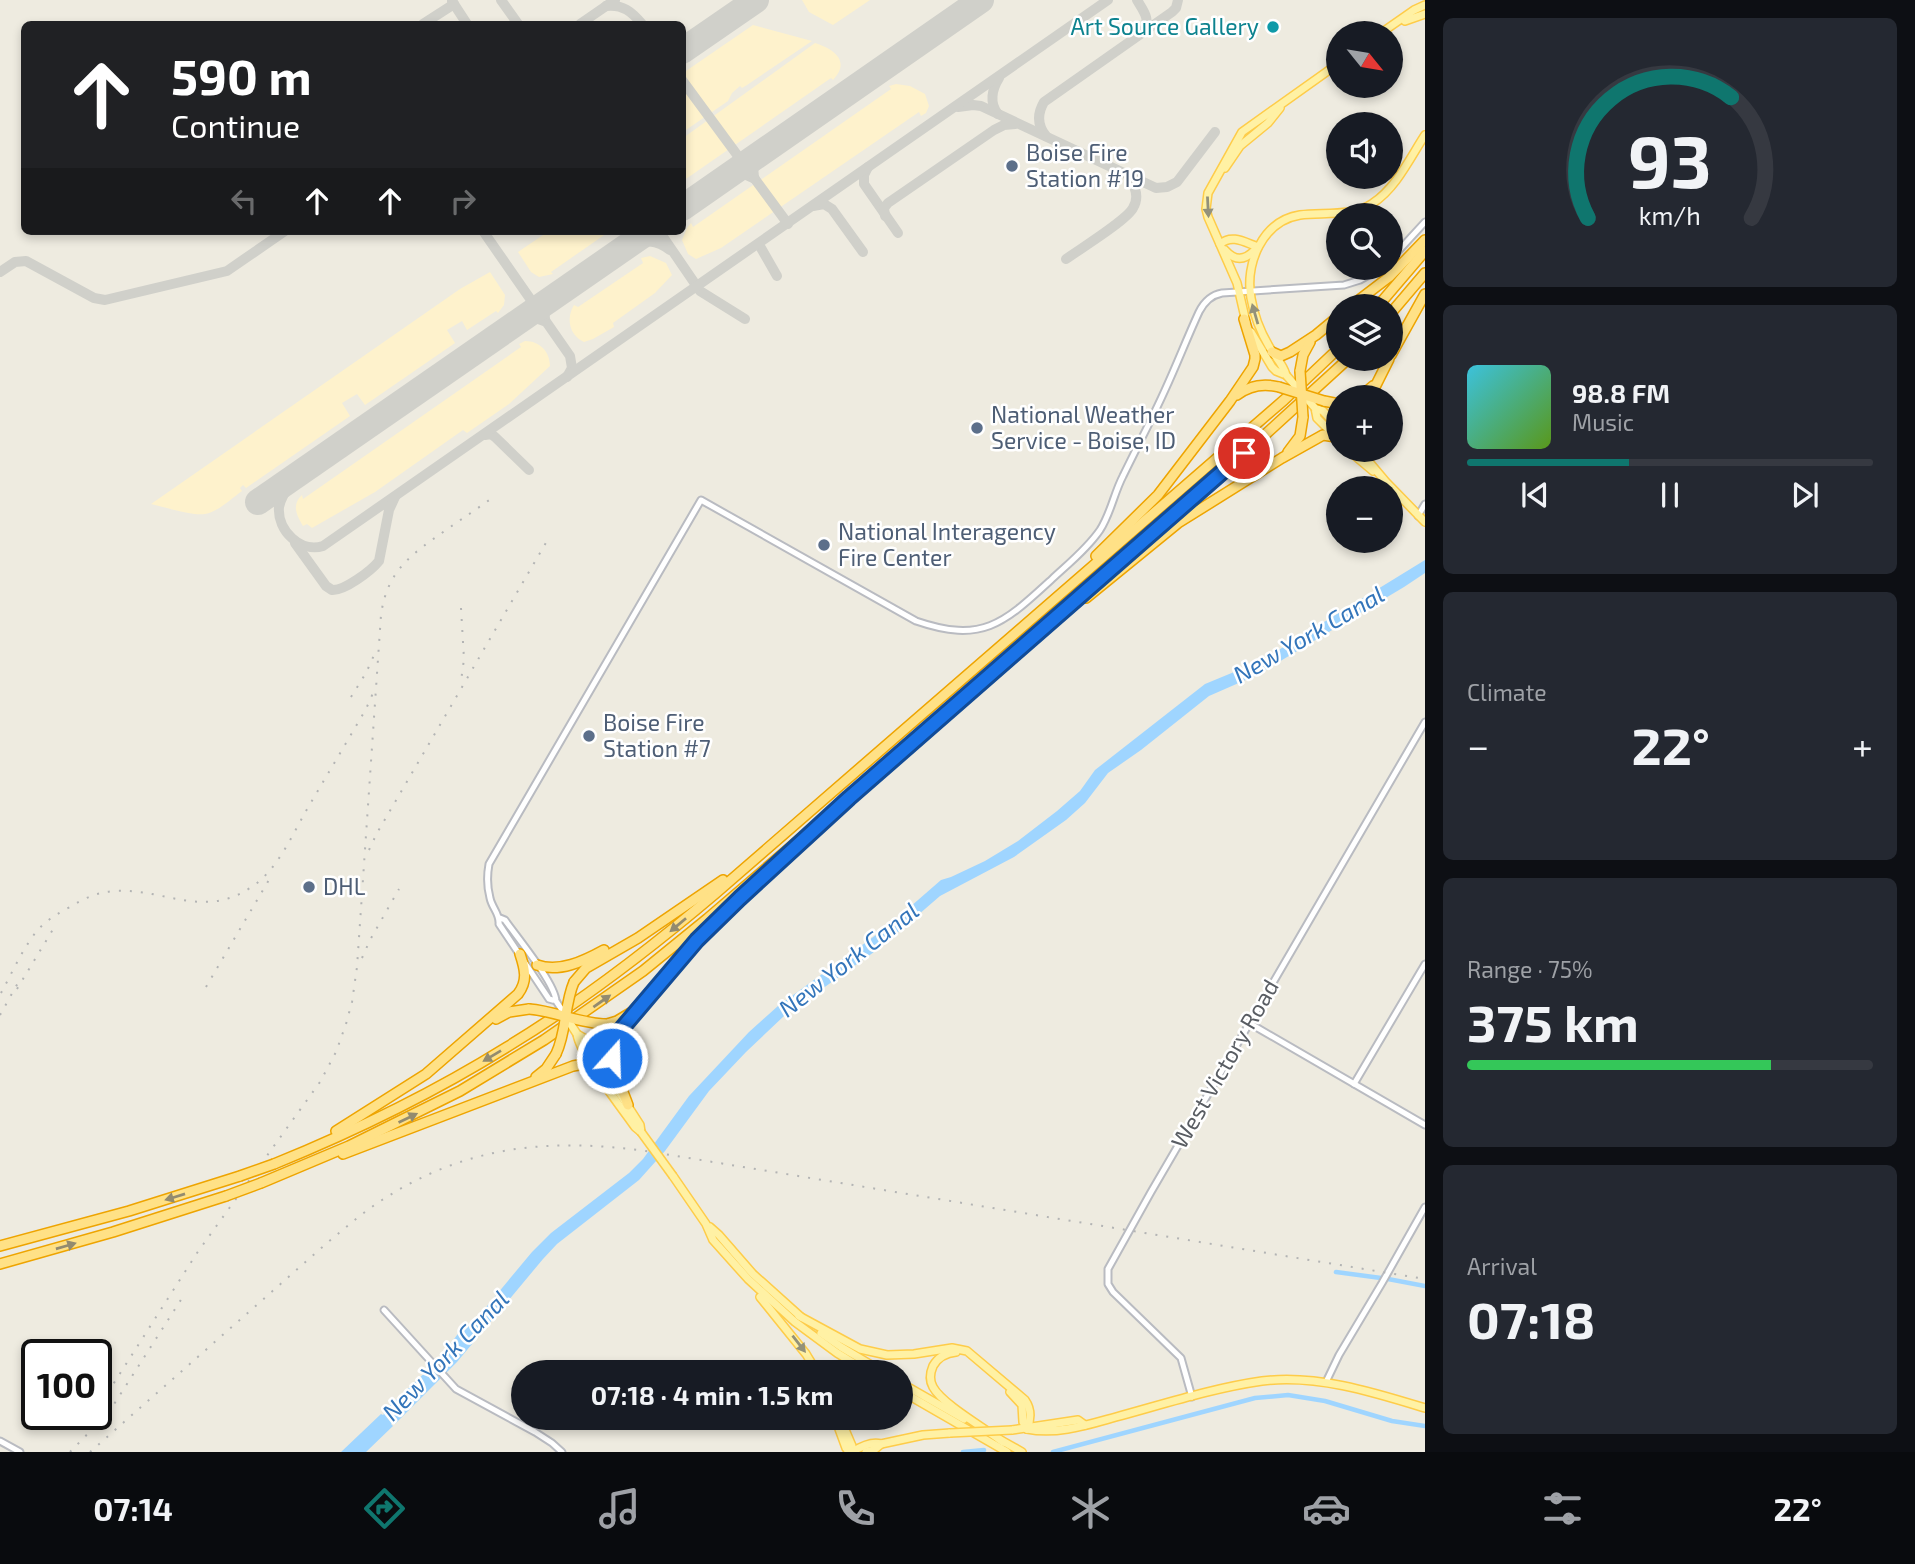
<!DOCTYPE html>
<meta charset="utf-8">
<style>
:root{--surface:#171b24;--page:#242831;--text:#f1f3f6;--muted:#9ea1a6;--line:#363941;--accent:#0f766e}
body{margin:0;font-family:"Exo 2",sans-serif;background:var(--page);color:var(--text);height:100vh;display:flex;flex-direction:column;font-size:26px;white-space:nowrap}
*{box-sizing:border-box;margin:0}
p{font-size:23px;color:var(--muted)}
.icon{flex:none;width:38px;height:38px;fill:none;stroke:currentColor;stroke-width:2;stroke-linecap:round;stroke-linejoin:round}
.map{position:relative;flex:1;overflow:hidden}
.details{display:flex;flex-direction:column;gap:18px;padding:18px;background:#0d0f14;width:490px}
.details>*{flex:none}
.hud{position:absolute;left:21px;top:21px;width:665px;height:214px;border-radius:10px;box-shadow:0 4px 10px #0003;background:#202124;color:#fff;overflow:hidden}
.needle{width:46px;rotate:120deg}
.tools{position:absolute;left:1326px;top:21px;display:grid;gap:14px}
.tools a{display:grid;place-items:center;width:77px;height:77px;border-radius:50%;background:var(--surface);box-shadow:0 4px 10px #0003;font-size:35px}
.speed{position:absolute;left:21px;top:1339px;display:flex;gap:14px;font-size:35px;font-weight:700;text-align:center}
.speed>*{display:grid;place-content:center;width:91px;height:91px;border-radius:50%;background:var(--surface);box-shadow:0 4px 10px #0003;line-height:1}
.speed .limit{border:4px solid #111;border-radius:10px;background:#fff;color:#111}
.pin{position:absolute;display:grid;place-items:center;width:60px;height:60px;color:#fff;margin:-30px;border:4px solid #fff;border-radius:50%;box-shadow:0 2px 7px #0007}
.me{position:absolute;width:77px;margin:-38px;rotate:20deg;stroke-linejoin:round;filter:drop-shadow(0 0 5px #0008)}
.turn{display:flex;align-items:center;gap:24px;height:147px;padding:0 35px;font-size:32px}
.turn .icon{width:91px;height:91px;stroke-width:2.5}
.turn b{display:block;font-size:49px;line-height:60px}
.lanes{display:flex;align-items:center;height:66px;padding:0 35px;background:#0003;justify-content:center;gap:35px;direction:ltr}
.lanes .off{opacity:.35}
.big{font-size:52px;font-weight:700;line-height:1.1}
.details .card{flex:1;display:flex;flex-direction:column;justify-content:center;gap:10px;min-width:0;padding:0 24px;border-radius:10px;background:var(--page)}
.details .dial{align-items:center;gap:0}
.dial svg{height:182px;overflow:visible;fill:none;stroke:var(--line);stroke-width:7;stroke-linecap:round;text-anchor:middle}
.dial text{fill:var(--text);stroke:none}
.song{display:flex;align-items:center;gap:21px}
.cover{width:84px;height:84px;border-radius:10px;background:linear-gradient(135deg,hsl(190 70% 55%),hsl(90 70% 35%))}
.played{height:7px;border-radius:4px;background:linear-gradient(90deg,var(--accent) 40%,var(--line) 40%)}
.keys{display:flex;justify-content:space-around;direction:ltr}
.heat{display:flex;justify-content:space-between;align-items:center;font-size:38px;direction:ltr}
.charge{height:10px;border-radius:5px;background:linear-gradient(90deg,#34c759 75%,var(--line) 0)}
.trip{position:absolute;left:511px;top:1360px;width:402px;height:70px;border-radius:35px;background:var(--surface);box-shadow:0 4px 10px #0003;font-weight:700;line-height:70px;text-align:center}
.tab-bar{display:flex;height:112px;justify-content:space-around;align-items:center;background:#090b0e;color:var(--muted)}
.tab-bar .icon{width:49px;height:49px}
.tab-bar .current{color:var(--accent)}
.tab-bar b{font-size:32px;color:var(--text)}
main{display:flex;flex:1;min-height:0}
.map>svg:first-child{display:block}
.sand{fill:#fef2cc}
.water{fill:#9fd5ff}
.lines{fill:none;stroke-linecap:round;stroke-linejoin:round}
.canal{stroke:#9fd5ff;stroke-width:4.5}
.taxiway{stroke:#d0d0ca;stroke-width:10}
.runway{stroke:#d0d0ca;stroke-width:26}
.minor-casing{stroke:#b9bbc1;stroke-width:9}
.major-casing{stroke:#fecc49;stroke-width:10}
.highway-casing{stroke:#eea400;stroke-width:12}
.minor{stroke:#fff;stroke-width:5}
.major{stroke:#fff1a4;stroke-width:7}
.highway{stroke:#ffe186;stroke-width:9}
.rail{stroke:#b3b4b4;stroke-width:2;stroke-dasharray:2 9;stroke-linecap:butt}
.minor-bridge-casing{stroke:#b9bbc1;stroke-width:9;stroke-linecap:butt}
.major-bridge-casing{stroke:#fecc49;stroke-width:10;stroke-linecap:butt}
.highway-bridge-casing{stroke:#eea400;stroke-width:12;stroke-linecap:butt}
.minor-bridge{stroke:#fff;stroke-width:5}
.major-bridge{stroke:#fff1a4;stroke-width:7}
.highway-bridge{stroke:#ffe186;stroke-width:9}
.oneway{fill:#93917a}
.oneway2{fill:#938b6f}
.route-casing{stroke:#114b97;stroke-width:18}
.route{stroke:#1a73e8;stroke-width:12}
.culture-dot{fill:#0f9aa8;stroke:#fff;stroke-width:2.5}
.service-dot{fill:#5c6f8a;stroke:#fff;stroke-width:2.5}
.labels{text-anchor:middle;stroke-width:5;stroke-linejoin:round;paint-order:stroke}
.culture-label{font-size:23px;fill:#0d838f;stroke:#fff;text-anchor:end}
.service-label{font-size:23px;fill:#4e5e75;stroke:#fff;text-anchor:start}
.street-label{font-size:23px;fill:#595d63;stroke:#fff}
.water-label{font-size:24px;font-style:italic;fill:#3375ba;stroke:#fff}
</style>
<main>
<div class="map">
<svg width="1425" height="1452" viewBox="0 0 1425 1452">
<rect width="100%" height="100%" fill="#eeebe0"/>
<!-- sand -->
<g class="sand">
<path d="M802,0H870L833,25L809,12Z"/>
<path d="M753,25L812,41L747,85L742,88L740,86L732,93L728,101L683,132V73Z"/>
<path d="M815,43C834,49 851,61 833,80L831,78L683,181V138Z"/>
<path d="M896,84L910,86L925,94L929,106L926,113L921,116L919,112L721,248L696,259L688,254L682,240L687,228L691,223L693,227L891,89L889,86Z"/>
<path d="M549,231H610L551,272L553,274L539,277L531,272L518,252Z"/>
<path d="M650,256L666,263L672,275L655,293L613,323L614,327L593,339L584,342C569,335 566,318 574,305L578,307L643,263L641,258Z"/>
<path d="M490,272L505,295L504,305L498,313L496,311L467,330L462,321L447,330L455,343L365,405L357,394L342,403L350,416L246,488L243,485L240,488L242,491C232,498 218,512 205,514C191,516 165,507 151,504L460,289Z"/>
<path d="M525,341C540,341 550,352 550,366L509,404L467,433L463,430L375,492L312,528L307,524L303,526C297,516 291,505 302,495L303,499L521,347L519,344Z"/>
</g>
<!-- water -->
<path class="water" d="M1425,560V573L1404,587L1257,675L1209,696L1141,750L1108,773L1085,803L1066,820L1014,857L940,896L881,947L784,1016L746,1052L709,1091L665,1151L639,1180L557,1244L543,1259L457,1362L395,1424L393,1422L391,1424L393,1426L366,1452H341L381,1414L383,1415L384,1414L383,1412L447,1352C455,1338 456,1332 472,1324L532,1252L551,1233L629,1173L643,1159L689,1096L749,1032L778,1006L887,927L941,880L951,877L985,861L1018,841L1057,811L1080,791L1095,770L1205,684L1251,665L1272,654Z"/>
<g class="lines">
<!-- canal -->
<g class="canal">
<path d="M1336,1272L1381,1278"/>
<path d="M1388,1279L1425,1286"/>
<path d="M963,1452L984,1450"/>
<path d="M1053,1452L1255,1398L1288,1395L1325,1401L1392,1421L1425,1426"/>
</g>
<!-- taxiway -->
<g class="taxiway">
<path d="M501,0L518,24"/>
<path d="M1137,0C1144,12 1151,19 1143,32"/>
<path d="M452,1L467,24"/>
<path d="M606,6C623,4 632,12 642,24"/>
<path d="M423,24L454,4"/>
<path d="M580,24L615,0"/>
<path d="M682,51H683"/>
<path d="M682,80L788,224"/>
<path d="M958,107L973,105L981,106L1156,188L1167,187L1177,182L1215,132"/>
<path d="M998,114C989,103 992,89 999,78"/>
<path d="M1046,136C1037,125 1037,114 1044,102L1172,12L1176,8L1178,0"/>
<path d="M868,167L864,175V184L898,233"/>
<path d="M728,176L744,174L755,179"/>
<path d="M754,178L753,166L762,152"/>
<path d="M813,206L824,204L832,209L863,252"/>
<path d="M885,216L884,208L888,203L994,130L1004,125L1015,124"/>
<path d="M483,231L570,356L572,368L567,377"/>
<path d="M659,231L700,291L745,319"/>
<path d="M628,245C644,239 657,240 670,250"/>
<path d="M761,248L777,276"/>
<path d="M1066,259C1080,249 1127,220 1133,208C1140,197 1135,186 1129,177"/>
<path d="M0,272L15,262L26,261L94,298L105,300L227,271L285,231"/>
<path d="M545,319C543,309 547,304 554,297"/>
<path d="M520,320L533,317L544,321"/>
<path d="M485,435L491,434L495,437L529,470"/>
<path d="M295,477C289,486 281,496 279,507C277,531 301,553 323,546L1108,0"/>
<path d="M295,543L326,586L332,590C344,591 371,571 379,561L389,510L395,497"/>
</g>
<!-- runway -->
<g class="runway">
<path d="M682,51L756,0"/>
<path d="M682,208L981,0"/>
<path d="M258,502L649,231"/>
</g>
<defs>
<g id="minor">
<path d="M1391,259L1425,222"/>
<path d="M1418,516L1425,504"/>
<path d="M500,918L505,920C517,937 555,983 556,1001"/>
<path d="M556,1001L549,999L499,924C500,914 492,908 490,898C487,887 487,875 489,864L701,500L916,621C983,644 1004,623 1052,579C1068,564 1087,549 1100,530C1111,513 1114,493 1123,476C1137,447 1152,419 1165,390C1177,364 1187,338 1199,312C1204,302 1211,295 1222,293L1344,285L1360,280L1381,268"/>
<path d="M1249,1023L1425,1125"/>
<path d="M1354,1084L1425,964"/>
<path d="M384,1310L456,1389L535,1432L552,1443L562,1452"/>
<path d="M1326,1382L1339,1355L1382,1283L1425,1207"/>
<path d="M1192,1397L1181,1358L1113,1292L1108,1284V1269L1151,1192L1425,722"/>
<path d="M0,1441L20,1452"/>
</g>
<g id="major">
<path d="M1405,21L1425,14"/>
<path d="M1381,33L1414,10L1425,5"/>
<path d="M1225,168L1240,146L1268,123L1280,108"/>
<path d="M1220,244C1232,234 1244,242 1258,247"/>
<path d="M1225,250C1235,261 1244,261 1255,250"/>
<path d="M1246,322L1237,283L1208,217L1206,209L1208,193L1242,132L1339,63"/>
<path d="M1251,332L1272,367L1276,371L1286,375"/>
<path d="M1286,375C1283,364 1276,358 1270,348C1261,333 1254,316 1251,298C1245,264 1262,221 1300,215C1323,212 1353,217 1373,203C1396,188 1410,158 1425,135"/>
<path d="M1339,428L1323,411L1315,408L1317,418L1339,440"/>
<path d="M1348,450L1373,471"/>
<path d="M1359,450L1386,482L1425,522"/>
<path d="M577,1034L584,1038L640,1125L641,1132"/>
<path d="M577,1034C580,1055 621,1107 635,1127L641,1132"/>
<path d="M673,1176L706,1224L713,1240L748,1279L795,1322L837,1353L868,1372"/>
<path d="M710,1227L719,1235L753,1274L801,1317"/>
<path d="M760,1297L806,1354L817,1372"/>
<path d="M799,1316L860,1349L887,1355L914,1354L952,1348L967,1351L1025,1400C1032,1410 1031,1419 1027,1429"/>
<path d="M821,1333L841,1347L883,1372"/>
<path d="M956,1352C946,1353 938,1357 933,1366C930,1373 929,1380 933,1387C942,1404 986,1429 1003,1442"/>
<path d="M901,1383L964,1419"/>
<path d="M901,1391L1007,1452"/>
<path d="M1010,1392L1022,1405L1023,1422L1027,1429"/>
<path d="M835,1418L846,1448L849,1452"/>
<path d="M840,1418L852,1446L850,1452"/>
<path d="M1027,1429C1057,1435 1087,1425 1116,1417C1164,1404 1213,1388 1262,1381C1316,1374 1373,1392 1425,1408"/>
<path d="M1012,1430L1078,1420L1085,1425"/>
<path d="M999,1439L1022,1452"/>
<path d="M852,1452C860,1447 872,1441 881,1444L923,1435L950,1433"/>
<path d="M866,1452L874,1450L881,1444"/>
</g>
<g id="highway">
<path d="M1351,306L1389,277L1425,240"/>
<path d="M1378,306L1425,251"/>
<path d="M1391,313L1425,273"/>
<path d="M1272,352L1281,356L1290,352L1316,335L1339,316"/>
<path d="M1391,355L1425,294"/>
<path d="M1300,371L1303,355L1310,342"/>
<path d="M1237,395C1250,385 1263,383 1279,387"/>
<path d="M1360,397L1373,386"/>
<path d="M1370,397L1389,359"/>
<path d="M1324,401L1339,404"/>
<path d="M1288,452L1300,436L1303,417"/>
<path d="M1096,556L1158,495L1230,401L1253,367L1255,359V355L1244,319"/>
<path d="M1086,598L1178,523L1282,458L1323,435L1336,437"/>
<path d="M537,965C559,973 584,961 604,950"/>
<path d="M574,982L586,968L638,938L723,880"/>
<path d="M496,1019L509,1012L529,1009"/>
<path d="M607,1024L617,1021L632,1012L729,908"/>
<path d="M536,1077L546,1069L556,1054"/>
<path d="M628,1105C612,1062 600,1053 634,1015"/>
<path d="M336,1131L426,1074L518,994C528,981 525,969 520,954"/>
<path d="M343,1154L573,1066L584,1064L595,1068"/>
<path d="M274,1164C355,1131 433,1093 507,1047C581,1002 650,949 716,893L1284,400L1339,348"/>
<path d="M261,1183L349,1146L460,1091L544,1040L643,971L707,919L912,743L1268,432L1348,359"/>
<path d="M0,1246L129,1211L240,1176"/>
<path d="M0,1264L113,1232L226,1196"/>
</g>
</defs>
<!-- minor casing -->
<use href="#minor" class="minor-casing"/>
<!-- major casing -->
<use href="#major" class="major-casing"/>
<!-- highway casing -->
<use href="#highway" class="highway-casing"/>
<!-- minor -->
<use href="#minor" class="minor"/>
<!-- major -->
<use href="#major" class="major"/>
<!-- highway -->
<use href="#highway" class="highway"/>
<!-- rail -->
<g class="rail">
<path d="M461,608L464,659L461,681"/>
<path d="M351,697L366,673L375,653"/>
<path d="M369,850L377,833L547,541"/>
<path d="M362,958L370,940L399,889"/>
<path d="M206,987L270,878"/>
<path d="M17,989L55,926"/>
<path d="M1,993C12,973 22,950 36,932C45,921 57,914 70,907C84,898 98,892 115,891C163,888 203,919 250,888C277,871 291,837 306,811C326,777 346,743 366,709L373,693"/>
<path d="M0,1015L19,981"/>
<path d="M96,1411L197,1253L320,1082L336,1052L346,1024L352,1002L357,967L381,615C387,570 412,554 446,530C463,518 480,507 496,495"/>
<path d="M70,1452L109,1412L184,1295"/>
<path d="M90,1452L327,1243C345,1228 362,1213 382,1200C467,1145 549,1138 646,1151L1425,1279"/>
</g>
<defs>
<path id="minor-bridge" d="M556,1001L566,1016"/>
<g id="major-bridge">
<path d="M1286,375L1315,408"/>
<path d="M566,1017L577,1034"/>
<path d="M641,1132L673,1176"/>
<path d="M950,1433L1012,1430"/>
</g>
<g id="highway-bridge">
<path d="M1300,371L1303,417"/>
<path d="M1279,387L1324,401"/>
<path d="M529,1009C556,1011 580,1024 607,1024"/>
<path d="M556,1054C567,1031 564,1005 574,982"/>
<path d="M240,1176L274,1164"/>
<path d="M226,1196L261,1183"/>
</g>
</defs>
<!-- minor-bridge casing -->
<use href="#minor-bridge" class="minor-bridge-casing"/>
<!-- major-bridge casing -->
<use href="#major-bridge" class="major-bridge-casing"/>
<!-- highway-bridge casing -->
<use href="#highway-bridge" class="highway-bridge-casing"/>
<!-- minor-bridge -->
<use href="#minor-bridge" class="minor-bridge"/>
<!-- major-bridge -->
<use href="#major-bridge" class="major-bridge"/>
<!-- highway-bridge -->
<use href="#highway-bridge" class="highway-bridge"/>
</g>
<!-- one-way arrows -->
<defs><path id="oneway-solid" d="M-6-.8H1V-3.2L6.5 0L1 3.2V.8H-6Z" transform="scale(1.75)"/></defs>
<g class="oneway">
<use href="#oneway-solid" transform="translate(1208 207) rotate(87)"/>
<use href="#oneway-solid" transform="translate(1255 314) rotate(-106)"/>
<use href="#oneway-solid" transform="translate(799 1344) rotate(52)"/>
</g>
<g class="oneway2">
<use href="#oneway-solid" transform="translate(678 925) rotate(140)"/>
<use href="#oneway-solid" transform="translate(602 1001) rotate(-35)"/>
<use href="#oneway-solid" transform="translate(492 1056) rotate(149)"/>
<use href="#oneway-solid" transform="translate(408 1118) rotate(-26)"/>
<use href="#oneway-solid" transform="translate(175 1197) rotate(163)"/>
<use href="#oneway-solid" transform="translate(66 1246) rotate(-16)"/>
</g>
<g class="lines">
<defs>
<path id="route" d="M612,1058L613,1043L618,1033L697,940L740,898L849,798L1244,453"/>
</defs>
<!-- route casing -->
<use href="#route" class="route-casing"/>
<!-- route -->
<use href="#route" class="route"/>
</g>
<!-- markers -->
<circle class="culture-dot" cx="1273" cy="27" r="7"/>
<g class="service-dot">
<circle cx="1012" cy="166" r="7"/>
<circle cx="977" cy="428" r="7"/>
<circle cx="824" cy="545" r="7"/>
<circle cx="589" cy="736" r="7"/>
<circle cx="309" cy="887" r="7"/>
</g>
<g class="labels">
<!-- culture labels -->
<g class="culture-label">
<text x="1259" y="35">Art Source Gallery</text>
</g>
<!-- service labels -->
<g class="service-label">
<text x="1026" y="161">Boise Fire<tspan x="1026" dy="26">Station #19</tspan></text>
<text x="991" y="423">National Weather<tspan x="991" dy="26">Service - Boise, ID</tspan></text>
<text x="838" y="540">National Interagency<tspan x="838" dy="26">Fire Center</tspan></text>
<text x="603" y="731">Boise Fire<tspan x="603" dy="26">Station #7</tspan></text>
<text x="323" y="895">DHL</text>
</g>
<!-- street labels -->
<g class="street-label">
<text transform="translate(1225 1064) rotate(-60)" y="8">West Victory Road</text>
</g>
<!-- water labels -->
<g class="water-label">
<text transform="translate(1309 635) rotate(-30)" y="8">New York Canal</text>
<text transform="translate(849 960) rotate(-38)" y="8">New York Canal</text>
<text transform="translate(446 1356) rotate(-46)" y="8">New York Canal</text>
</g>
</g>
</svg>
<div class="tools">
<a><svg class="needle" viewBox="-14 -14 28 28"><path d="M0-13l5 13h-10z" fill="#e53935"/><path d="M0 13l5-13h-10z" fill="#9ea1a6"/></svg></a>
<a><svg class="icon" aria-label="sound" viewBox="0 0 24 24"><path d="M4 9h4l5-4v14l-5-4H4zM17 9q2 3 0 6"/></svg></a>
<a><svg class="icon" aria-label="search" viewBox="0 0 24 24"><circle cx="10" cy="10" r="6"/><path d="M15 15l6 6"/></svg></a>
<a><svg class="icon" aria-label="layers" viewBox="0 0 24 24"><path d="M12 4l9 5-9 5-9-5zM3 14l9 5 9-5"/></svg></a>
<a>+</a>
<a>−</a>
</div>
<div class="speed"><div class="limit">100</div></div>
<div class="pin" style="left:1244px;top:453px;background:#d93025"><svg class="icon" aria-label="arrive" viewBox="0 0 24 24"><path d="M6 21V4h12l-3 4 3 4H6"/></svg></div>
<svg class="me" style="left:612px;top:1058px" viewBox="-20 -20 40 40"><circle r="17" fill="#1a73e8" stroke="#fff" stroke-width="3"/><path d="M0-11L8 9 0 5-8 9z" fill="#fff"/></svg>
<div class="trip">07:18 · 4 min · 1.5 km</div>
<div class="hud">
<div class="turn"><svg class="icon" aria-label="ahead" viewBox="0 0 24 24"><path d="M12 20V5M6 11l6-6 6 6"/></svg><div><b>590 m</b>Continue</div></div>
<div class="lanes"><svg class="icon off" aria-label="left" viewBox="0 0 24 24"><path d="M17 20v-9H6M10 6l-5 5 5 5"/></svg><svg class="icon" aria-label="ahead" viewBox="0 0 24 24"><path d="M12 20V5M6 11l6-6 6 6"/></svg><svg class="icon" aria-label="ahead" viewBox="0 0 24 24"><path d="M12 20V5M6 11l6-6 6 6"/></svg><svg class="icon off" aria-label="right" viewBox="0 0 24 24"><path d="M7 20v-9h11M14 6l5 5-5 5"/></svg></div>
</div>
</div>
<section class="details">
<div class="card dial"><svg viewBox="0 0 100 80">
<path d="M14 69A42 42 0 1 1 86 69"/>
<path d="M14 69A42 42 0 0 1 77 16" stroke="#0f766e"/>
<text x="50" y="56" font-size="32" font-weight="700">93</text>
<text x="50" y="72" font-size="11">km/h</text>
</svg></div>
<div class="card">
<div class="song"><i class="cover"></i><div><b>98.8 FM</b><p>Music</p></div></div>
<div class="played"></div>
<div class="keys"><svg class="icon" aria-label="previous" viewBox="0 0 24 24"><path d="M18 5L8 12l10 7zM5 5v14"/></svg><svg class="icon" aria-label="pause" viewBox="0 0 24 24"><path d="M8 5v14M16 5v14"/></svg><svg class="icon" aria-label="next" viewBox="0 0 24 24"><path d="M6 5l10 7-10 7zM19 5v14"/></svg></div>
</div>
<div class="card"><p>Climate</p>
<div class="heat"><a>−</a><b class="big">22°</b><a>+</a></div>
</div>
<div class="card"><p>Range · 75%</p><b class="big">375 km</b><div class="charge"></div></div>
<div class="card"><p>Arrival</p><b class="big">07:18</b></div>
</section>
</main>
<nav class="tab-bar">
<b>07:14</b>
<svg class="icon current" aria-label="directions" viewBox="0 0 24 24"><path d="M12 3l9 9-9 9-9-9zM9 14v-3h6M13 9l2 2-2 2"/></svg>
<svg class="icon" aria-label="music" viewBox="0 0 24 24"><path d="M9 18V5l10-2v13"/><circle cx="6" cy="18" r="3"/><circle cx="16" cy="16" r="3"/></svg>
<svg class="icon" aria-label="phone" viewBox="0 0 24 24"><path d="M5 4h4l2 5-3 2q2 4 5 5l2-3 5 2v4C11 20 4 13 5 4z"/></svg>
<svg class="icon" aria-label="climate" viewBox="0 0 24 24"><path d="M12 3v18M4 7l16 10M4 17L20 7"/></svg>
<svg class="icon" aria-label="car" viewBox="0 0 24 24"><path d="M5 17H2v-5l4-1 3-4h7l3 4 3 1v5h-3M9 17h6M6 11h13"/><circle cx="7" cy="17" r="2"/><circle cx="17" cy="17" r="2"/></svg>
<svg class="icon" aria-label="filters" viewBox="0 0 24 24"><path d="M4 7h16M4 17h16"/><circle cx="9" cy="7" r="2"/><circle cx="15" cy="17" r="2"/></svg>
<b>22°</b>
</nav>
